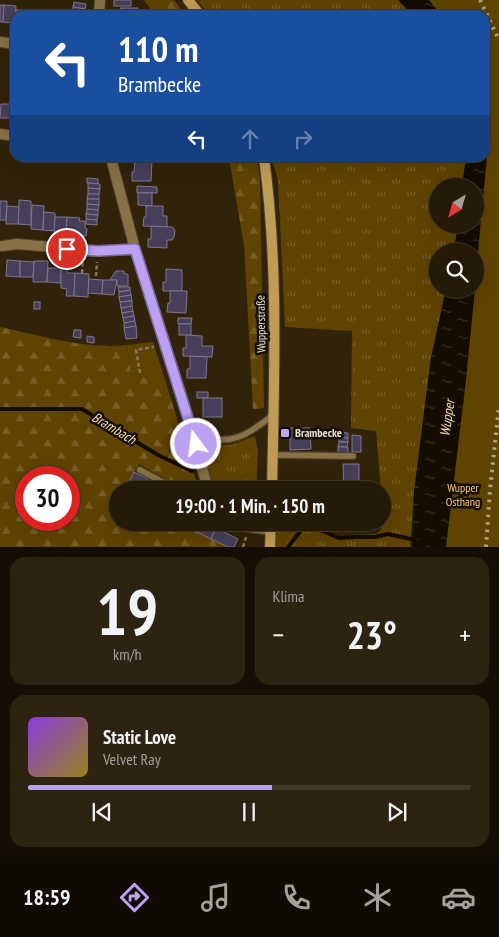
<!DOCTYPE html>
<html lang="de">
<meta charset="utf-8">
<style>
:root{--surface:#251a07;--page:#2d2311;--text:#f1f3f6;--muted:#a3a19b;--line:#423828;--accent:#bca0f2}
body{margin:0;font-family:"PT Sans Narrow",sans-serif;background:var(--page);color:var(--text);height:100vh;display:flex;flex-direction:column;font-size:19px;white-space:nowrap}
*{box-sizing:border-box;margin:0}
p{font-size:16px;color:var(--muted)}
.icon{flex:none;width:28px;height:28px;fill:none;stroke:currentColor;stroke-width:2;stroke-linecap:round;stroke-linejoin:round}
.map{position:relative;height:547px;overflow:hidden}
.sheet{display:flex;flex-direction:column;gap:10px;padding:10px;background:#140e04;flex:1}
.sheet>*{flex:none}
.guide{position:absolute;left:10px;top:10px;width:480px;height:152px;border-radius:15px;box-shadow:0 5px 20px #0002,0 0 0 1px var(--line);background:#1a4fa0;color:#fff;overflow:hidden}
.needle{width:32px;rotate:217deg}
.buttons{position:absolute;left:429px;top:178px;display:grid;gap:10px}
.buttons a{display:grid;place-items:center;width:55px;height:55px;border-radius:50%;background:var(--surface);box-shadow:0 5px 20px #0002,0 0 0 1px var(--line);font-size:25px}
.speed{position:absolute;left:15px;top:466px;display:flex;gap:10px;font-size:25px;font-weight:700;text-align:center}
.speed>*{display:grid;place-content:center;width:65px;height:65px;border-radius:50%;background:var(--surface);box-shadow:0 5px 20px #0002,0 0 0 1px var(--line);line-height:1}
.speed .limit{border:8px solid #d22;background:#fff;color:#111}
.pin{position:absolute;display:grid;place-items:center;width:42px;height:42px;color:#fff;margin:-21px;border:2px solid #fff;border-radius:50%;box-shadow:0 1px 5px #0007}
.me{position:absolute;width:55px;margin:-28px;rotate:345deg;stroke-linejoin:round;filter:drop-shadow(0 0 4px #0008)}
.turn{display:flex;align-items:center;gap:18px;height:105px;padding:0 25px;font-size:22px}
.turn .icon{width:65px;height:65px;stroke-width:2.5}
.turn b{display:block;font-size:35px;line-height:42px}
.lanes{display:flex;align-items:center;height:48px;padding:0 25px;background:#0003;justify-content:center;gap:25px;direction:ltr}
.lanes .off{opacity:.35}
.big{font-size:38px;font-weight:700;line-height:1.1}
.sheet .card{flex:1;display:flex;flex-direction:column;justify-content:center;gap:8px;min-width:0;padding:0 18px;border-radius:15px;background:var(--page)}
.sheet .dial{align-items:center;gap:0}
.dial b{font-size:65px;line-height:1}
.song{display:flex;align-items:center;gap:15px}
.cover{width:60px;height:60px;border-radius:8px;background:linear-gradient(135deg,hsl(270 70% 55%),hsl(50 70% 35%))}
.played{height:5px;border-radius:2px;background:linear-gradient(90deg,var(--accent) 55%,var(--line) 55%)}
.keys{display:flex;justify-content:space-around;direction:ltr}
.heat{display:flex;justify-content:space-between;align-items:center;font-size:28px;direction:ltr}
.sheet .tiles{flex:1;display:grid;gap:10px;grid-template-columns:1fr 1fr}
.card:last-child{grid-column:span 2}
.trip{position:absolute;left:109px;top:481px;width:282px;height:50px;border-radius:25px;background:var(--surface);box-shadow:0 5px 20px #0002,0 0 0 1px var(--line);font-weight:700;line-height:50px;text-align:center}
.dock{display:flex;height:80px;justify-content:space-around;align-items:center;background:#0f0a03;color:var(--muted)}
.dock .icon{width:35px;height:35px}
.dock .current{color:var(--accent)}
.dock b{font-size:22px;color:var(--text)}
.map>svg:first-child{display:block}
.grass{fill:url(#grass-tufts)}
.forest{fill:url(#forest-firs);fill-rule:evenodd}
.park{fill:#5f4301}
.water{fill:url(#water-ripples)}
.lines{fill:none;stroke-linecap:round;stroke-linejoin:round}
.stream{stroke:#150c00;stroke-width:4}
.building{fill:#473f59;stroke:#7f7693}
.lane-casing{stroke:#4e4129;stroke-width:8}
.street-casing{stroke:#4e4129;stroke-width:12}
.secondary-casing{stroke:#4e4129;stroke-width:12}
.path{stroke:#80755f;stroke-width:2.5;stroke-dasharray:4 2.5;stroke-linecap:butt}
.lane{stroke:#887047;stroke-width:5.5}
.street{stroke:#887047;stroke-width:10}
.secondary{stroke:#c09b56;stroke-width:10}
.rail{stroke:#aca28f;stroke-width:4;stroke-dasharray:2.5 5;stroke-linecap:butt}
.route-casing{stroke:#7a689d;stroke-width:12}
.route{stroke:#bca0f2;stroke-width:9}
.poi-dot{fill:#c1a8f3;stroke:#140e04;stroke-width:2}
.labels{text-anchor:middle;stroke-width:5;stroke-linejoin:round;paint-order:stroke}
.street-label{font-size:12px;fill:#e7decf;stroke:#140e04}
.poi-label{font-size:12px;font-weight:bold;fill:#e7decf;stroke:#140e04;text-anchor:start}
.park-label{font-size:12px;fill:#f8c977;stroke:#140e04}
.water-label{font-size:14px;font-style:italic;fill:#f9ddae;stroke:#140e04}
</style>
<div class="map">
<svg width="499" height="547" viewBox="0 0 499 547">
<defs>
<pattern id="grass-tufts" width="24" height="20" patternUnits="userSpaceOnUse" patternTransform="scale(1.25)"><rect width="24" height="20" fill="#5f4301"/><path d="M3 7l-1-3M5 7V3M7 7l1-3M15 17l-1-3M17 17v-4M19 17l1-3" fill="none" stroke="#765e25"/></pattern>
<pattern id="forest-firs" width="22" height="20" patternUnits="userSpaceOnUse" patternTransform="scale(1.25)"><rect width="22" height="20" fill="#5f4301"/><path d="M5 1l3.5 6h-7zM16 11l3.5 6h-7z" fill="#765e25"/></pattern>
<pattern id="water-ripples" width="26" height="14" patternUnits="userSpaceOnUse" patternTransform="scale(1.25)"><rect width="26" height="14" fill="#150c00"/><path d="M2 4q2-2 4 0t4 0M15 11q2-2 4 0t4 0" fill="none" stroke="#372f24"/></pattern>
</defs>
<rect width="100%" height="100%" fill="#312309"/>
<!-- grass -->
<g class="grass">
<path d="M197,0H398L413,15H209Z"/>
<path d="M272,158H466L462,186H438V224H458L454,251H438V289H446L431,358L414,492L410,547H276L275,537L282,523H301L304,526L318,527L339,536L376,534L381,530V523L382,522V490H381L376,431L351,428L352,331L285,327L278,181Z"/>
<path d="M255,436L258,452L256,490H214L202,454V448L208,445H231Z"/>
</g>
<!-- forest -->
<g class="forest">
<path d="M144,0H174L186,15H155Z"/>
<path d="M229,158H256L260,177L264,408L253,409L244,245Z"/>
<path d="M0,327C38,335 88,350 127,345L132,379L163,373L199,490H184L139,464L125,490H118V522L179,523L227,547H0ZM26,478H69V520H26Z"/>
</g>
<!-- park -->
<g class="park">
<path d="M417,0H499V547H429L459,289H475V186L485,158V15H434Z"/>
<path d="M153,342L163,373L132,379L127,345Z"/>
</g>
<!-- water -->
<g class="water">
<path d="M398,0H429L441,15H413Z"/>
<path d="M485,94L488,104L489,135L475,284V251H454L458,224H475V186H462L466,158H485Z"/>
<path d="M446,289H475L466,380L446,547H412L414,492L431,358Z"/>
</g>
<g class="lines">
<!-- stream -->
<g class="stream">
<path d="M0,409H82L158,455L192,471"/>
<path d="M298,522L303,528L318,529L339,538L355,537H375L388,534L415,540"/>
<path d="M288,547L303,528"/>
</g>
</g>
<!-- building -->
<g class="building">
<rect x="114" y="0" width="17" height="6"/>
<path d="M74,2L86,4L85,9L73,7Z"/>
<path d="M0,5H4L3,22H0Z"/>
<path d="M4,5L16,6L15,23L3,22Z"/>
<path d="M73,7L85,9L84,13L73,12Z"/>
<path d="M120,8H138V15H122V9Z"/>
<path d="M16,10H27V15H15Z"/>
<path d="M27,10L40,11V15H27Z"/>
<path d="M1,104H13V118H0Z"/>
<rect x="127" y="158" width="20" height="2"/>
<path d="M135,160H152L151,181H132V172H134Z"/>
<path d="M87,178L98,179V184L87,183Z"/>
<path d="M88,183L100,184V189L88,188Z"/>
<path d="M137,186L157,187V193H137Z"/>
<path d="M88,188L100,189L99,194H88Z"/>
<path d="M138,193H152V206L138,205Z"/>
<path d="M88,194H99V199H87Z"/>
<path d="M87,199H99V205L87,204Z"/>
<path d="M19,200L31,201V225L18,224Z"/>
<path d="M0,201H7L6,220H0Z"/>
<path d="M87,204L99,205L98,210L87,209Z"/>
<path d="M32,205L44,206L43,230L31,229Z"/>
<path d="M7,206L19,207L18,224H6Z"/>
<path d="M146,206H163V216H167V227L143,226L144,217H146Z"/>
<path d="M87,209L98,210V215L86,214Z"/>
<path d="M44,212L55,213V231L43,230Z"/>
<path d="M86,214L98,215L97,220L86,219Z"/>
<path d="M55,217H67L66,235H54Z"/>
<path d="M67,217L80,218L79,221H85V227L87,229L86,236L66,235Z"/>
<path d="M86,219L97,220V225L86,224Z"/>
<path d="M151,226L172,227L175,230L174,237L172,240H167V248L148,247V239H151Z"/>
<path d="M7,260L20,261V277L6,276Z"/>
<path d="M20,261L34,262L33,277H20Z"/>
<path d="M34,261H48L47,282H33Z"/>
<path d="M48,268H61V283L47,282Z"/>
<path d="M61,268L67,269V273H75L74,296H66L67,289L61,288Z"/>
<path d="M166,269L182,270V291H163V282H166Z"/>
<path d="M116,271H124V274H128V286H117V280H110Z"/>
<path d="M75,273L89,274L88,297L74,296Z"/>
<path d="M89,279L103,280L102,294L88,293Z"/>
<path d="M103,280H117L114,295L102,294Z"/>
<path d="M118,287H130V290L119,292Z"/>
<path d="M130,290L131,295L119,297V292Z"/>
<path d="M170,291H187L186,313L167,312L168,303H170Z"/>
<path d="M131,295L132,301L120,302L119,297Z"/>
<path d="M132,301V306L121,308L120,302Z"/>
<rect x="34" y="302" width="6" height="7"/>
<path d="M132,306L133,311L122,313L121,308Z"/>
<path d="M133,311L134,316L123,318L122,313Z"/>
<path d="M134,316L135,321L124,323L123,318Z"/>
<path d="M178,318H192L191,324H178Z"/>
<path d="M135,321L136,326L124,328V323Z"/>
<rect x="179" y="324" width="12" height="11"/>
<path d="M136,326L137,338L126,339L124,328Z"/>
<path d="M74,330H81V338L73,337Z"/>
<path d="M186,335L202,336V346H213L212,357L183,356V348H186Z"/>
<path d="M87,336L94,337V343L87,342Z"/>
<path d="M190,356L207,357L206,378H187V369H190Z"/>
<rect x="197" y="392" width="11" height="6"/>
<rect x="203" y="398" width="19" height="19"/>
<path d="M290,428H310L311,449L290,450Z"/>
<path d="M339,432L348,433V438L339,437Z"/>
<path d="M352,435L361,436V452H352Z"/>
<path d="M339,437L348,438V442H339Z"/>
<path d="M339,442H348L347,447H338Z"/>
<path d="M338,447H348V454L338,453Z"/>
<path d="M343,464H359V490H344Z"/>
<path d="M134,472L148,479L143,490L129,482Z"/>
<path d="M129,482L143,490H125Z"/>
<path d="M192,522H209L217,526L211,539L189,528Z"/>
<path d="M216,528L238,539L234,547H228L211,539Z"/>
</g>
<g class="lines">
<defs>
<g id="lane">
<path d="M192,429C200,432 209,437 217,439C239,443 257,427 273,415"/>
<path d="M273,455L353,456"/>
<path d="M140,470L177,490"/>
</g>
<g id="street">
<path d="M99,15L100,0"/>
<path d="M0,42L15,44"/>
<path d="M0,134L15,136"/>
<path d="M111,158L135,249L192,429L208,490"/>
<path d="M2,246L17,244L98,251L135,249"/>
<path d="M238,522L249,527L271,530"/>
</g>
<g id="secondary">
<path d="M188,0L200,15"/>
<path d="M264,158C279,267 274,379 272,490"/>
<path d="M270,547L271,522"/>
</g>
</defs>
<!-- lane casing -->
<use href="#lane" class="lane-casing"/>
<!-- street casing -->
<use href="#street" class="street-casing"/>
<!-- secondary casing -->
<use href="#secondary" class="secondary-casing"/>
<!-- path -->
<g class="path">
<path d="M82,273L83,259"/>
<path d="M96,276L97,262"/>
<path d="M140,373L136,350L154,347"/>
<path d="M243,547L246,537"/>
</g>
<!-- lane -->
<use href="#lane" class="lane"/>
<!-- street -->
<use href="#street" class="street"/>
<!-- secondary -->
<use href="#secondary" class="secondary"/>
<!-- rail -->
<g class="rail">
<path d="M480,0L499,40"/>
<path d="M486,547L490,490L499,406"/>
</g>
</g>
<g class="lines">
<defs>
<path id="route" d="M67,249L98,251L135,249L196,444"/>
</defs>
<!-- route casing -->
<use href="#route" class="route-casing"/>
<!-- route -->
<use href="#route" class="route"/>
</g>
<!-- markers -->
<rect class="poi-dot" x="280" y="428" width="10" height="10" rx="2.5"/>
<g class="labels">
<!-- street labels -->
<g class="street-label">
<text transform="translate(261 324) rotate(-91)" y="4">Wupperstraße</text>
</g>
<!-- poi labels -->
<g class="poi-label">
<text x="295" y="437">Brambecke</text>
</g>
<!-- park labels -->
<g class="park-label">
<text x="463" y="492">Wupper<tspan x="463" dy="14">Osthang</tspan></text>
</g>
<!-- water labels -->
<g class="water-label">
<text transform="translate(447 418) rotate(-82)" y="5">Wupper</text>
<text transform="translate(114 428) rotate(31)" y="5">Brambach</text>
</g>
</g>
</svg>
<div class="buttons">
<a><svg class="needle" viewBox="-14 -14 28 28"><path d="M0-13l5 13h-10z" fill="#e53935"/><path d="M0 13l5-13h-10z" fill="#a3a19b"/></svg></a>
<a><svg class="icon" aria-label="search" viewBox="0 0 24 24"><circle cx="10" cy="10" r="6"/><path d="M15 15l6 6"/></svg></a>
</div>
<div class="speed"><div class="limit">30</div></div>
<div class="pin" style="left:67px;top:249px;background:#d93025"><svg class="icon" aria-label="arrive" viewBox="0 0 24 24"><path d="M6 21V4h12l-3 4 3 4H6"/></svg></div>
<svg class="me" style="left:196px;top:444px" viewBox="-20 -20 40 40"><circle r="17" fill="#bca0f2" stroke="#fff" stroke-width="3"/><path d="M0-11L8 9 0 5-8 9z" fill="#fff"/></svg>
<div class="trip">19:00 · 1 Min. · 150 m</div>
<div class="guide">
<div class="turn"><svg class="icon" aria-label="left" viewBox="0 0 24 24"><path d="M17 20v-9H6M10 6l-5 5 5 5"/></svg><div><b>110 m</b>Brambecke</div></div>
<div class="lanes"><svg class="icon" aria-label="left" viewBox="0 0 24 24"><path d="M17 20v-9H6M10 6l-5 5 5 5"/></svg><svg class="icon off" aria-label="ahead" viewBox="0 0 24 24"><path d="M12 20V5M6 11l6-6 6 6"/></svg><svg class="icon off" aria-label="right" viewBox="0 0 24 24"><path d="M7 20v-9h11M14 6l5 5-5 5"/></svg></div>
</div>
</div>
<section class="sheet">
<div class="tiles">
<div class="card dial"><b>19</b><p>km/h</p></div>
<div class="card"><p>Klima</p>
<div class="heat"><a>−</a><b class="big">23°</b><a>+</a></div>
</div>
<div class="card">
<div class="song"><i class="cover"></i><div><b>Static Love</b><p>Velvet Ray</p></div></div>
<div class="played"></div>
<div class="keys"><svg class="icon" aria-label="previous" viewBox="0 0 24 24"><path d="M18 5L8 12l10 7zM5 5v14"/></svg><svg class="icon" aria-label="pause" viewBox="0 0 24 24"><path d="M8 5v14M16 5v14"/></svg><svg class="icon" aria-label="next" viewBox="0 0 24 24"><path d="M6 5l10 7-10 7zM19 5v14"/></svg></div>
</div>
</div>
</section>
<nav class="dock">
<b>18:59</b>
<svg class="icon current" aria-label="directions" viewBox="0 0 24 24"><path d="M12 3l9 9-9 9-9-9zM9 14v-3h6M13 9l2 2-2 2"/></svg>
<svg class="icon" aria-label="music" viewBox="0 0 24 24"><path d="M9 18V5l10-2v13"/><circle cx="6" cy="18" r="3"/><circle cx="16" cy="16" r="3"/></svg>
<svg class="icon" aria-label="phone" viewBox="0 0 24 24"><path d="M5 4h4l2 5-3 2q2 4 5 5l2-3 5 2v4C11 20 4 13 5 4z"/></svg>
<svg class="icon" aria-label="climate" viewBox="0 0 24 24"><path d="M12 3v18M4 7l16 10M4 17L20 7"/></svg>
<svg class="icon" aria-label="car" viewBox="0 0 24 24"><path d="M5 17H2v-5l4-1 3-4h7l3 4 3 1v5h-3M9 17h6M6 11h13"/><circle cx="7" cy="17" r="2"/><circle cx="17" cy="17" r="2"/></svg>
</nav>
